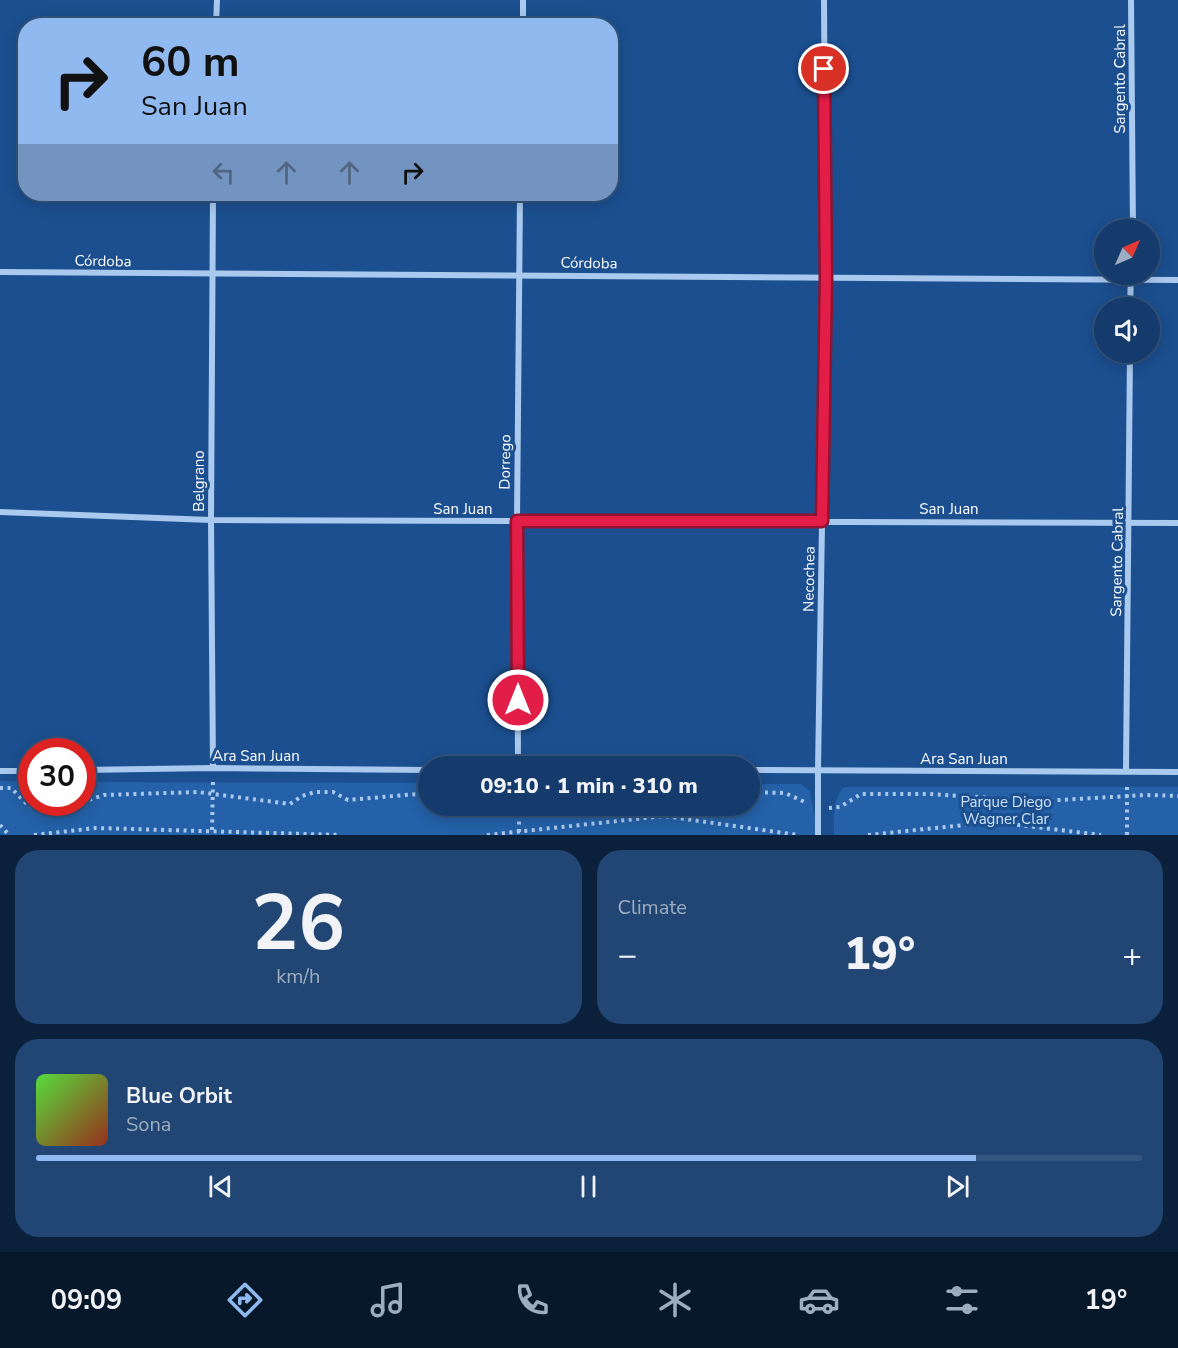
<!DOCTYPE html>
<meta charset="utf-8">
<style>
:root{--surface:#143b6b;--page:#214673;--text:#f1f3f6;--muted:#9dadc1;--line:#33557e;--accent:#90b9f0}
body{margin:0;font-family:"Nunito Sans",sans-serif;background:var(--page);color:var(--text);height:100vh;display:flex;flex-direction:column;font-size:22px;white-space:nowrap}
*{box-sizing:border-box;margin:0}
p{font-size:20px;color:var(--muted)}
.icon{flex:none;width:33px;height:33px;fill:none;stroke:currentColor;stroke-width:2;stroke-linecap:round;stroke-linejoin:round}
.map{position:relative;height:835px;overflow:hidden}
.drawer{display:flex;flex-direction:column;gap:15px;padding:15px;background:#0b203b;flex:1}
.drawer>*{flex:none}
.hud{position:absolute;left:18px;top:18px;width:600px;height:183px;border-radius:24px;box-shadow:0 3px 15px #0003,0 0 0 2px var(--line);background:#90b9f0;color:#111;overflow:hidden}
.needle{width:39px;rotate:45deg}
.buttons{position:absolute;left:1094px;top:219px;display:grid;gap:12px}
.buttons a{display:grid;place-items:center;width:66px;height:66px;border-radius:50%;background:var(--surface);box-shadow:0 3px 15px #0003,0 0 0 2px var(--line);font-size:30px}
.speed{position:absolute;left:18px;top:738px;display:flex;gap:12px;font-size:30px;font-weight:700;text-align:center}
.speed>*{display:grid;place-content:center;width:78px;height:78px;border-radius:50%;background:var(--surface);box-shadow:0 3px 15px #0003,0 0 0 2px var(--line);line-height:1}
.speed .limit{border:9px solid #d22;background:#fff;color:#111}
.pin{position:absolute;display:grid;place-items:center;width:51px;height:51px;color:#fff;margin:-26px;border:3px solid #fff;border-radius:50%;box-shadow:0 2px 6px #0007}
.me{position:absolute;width:66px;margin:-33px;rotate:0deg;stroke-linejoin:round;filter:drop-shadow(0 0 4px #0008)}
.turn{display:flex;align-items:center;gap:21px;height:126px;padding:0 24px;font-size:27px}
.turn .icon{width:78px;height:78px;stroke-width:2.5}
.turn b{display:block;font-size:42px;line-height:51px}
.lanes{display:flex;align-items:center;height:57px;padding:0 24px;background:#0003;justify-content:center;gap:30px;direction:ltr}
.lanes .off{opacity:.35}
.big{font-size:45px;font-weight:800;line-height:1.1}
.drawer .widget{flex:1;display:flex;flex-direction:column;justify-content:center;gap:9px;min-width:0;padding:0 21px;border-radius:24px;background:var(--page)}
.drawer .dial{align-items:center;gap:0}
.dial b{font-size:78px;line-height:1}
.song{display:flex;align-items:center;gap:18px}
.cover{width:72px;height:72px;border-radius:9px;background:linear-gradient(135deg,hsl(110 70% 55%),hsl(10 70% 35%))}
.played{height:6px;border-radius:3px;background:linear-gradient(90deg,var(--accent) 85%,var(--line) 85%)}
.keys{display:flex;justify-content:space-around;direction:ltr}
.heat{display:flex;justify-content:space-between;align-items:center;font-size:33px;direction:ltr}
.drawer .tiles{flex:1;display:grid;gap:15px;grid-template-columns:1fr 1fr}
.widget:last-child{grid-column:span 2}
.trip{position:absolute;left:418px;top:756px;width:342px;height:60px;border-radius:30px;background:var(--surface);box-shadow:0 3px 15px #0003,0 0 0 2px var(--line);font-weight:800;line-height:60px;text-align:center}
.tab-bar{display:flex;height:96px;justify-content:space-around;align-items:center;background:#08182b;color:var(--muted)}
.tab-bar .icon{width:42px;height:42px}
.tab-bar .on{color:var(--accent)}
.tab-bar b{font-size:27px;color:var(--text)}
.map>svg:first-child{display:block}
.green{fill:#2461a8}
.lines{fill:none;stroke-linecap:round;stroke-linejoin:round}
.path{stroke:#a9c9ee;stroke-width:4;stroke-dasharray:3 4.5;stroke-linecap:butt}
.minor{stroke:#a9c9ee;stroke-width:6}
.route-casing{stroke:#92132f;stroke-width:15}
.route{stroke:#e11d48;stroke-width:10}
.labels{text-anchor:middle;stroke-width:6;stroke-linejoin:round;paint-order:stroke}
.street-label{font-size:15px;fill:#fff;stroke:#1b4f8f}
.park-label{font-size:15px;fill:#cfe3fa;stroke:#1b4f8f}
</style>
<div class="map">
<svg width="1178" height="835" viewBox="0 0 1178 835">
<rect width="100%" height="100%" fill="#1b4f8f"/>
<!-- green -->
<g class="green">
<path d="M0,781L31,782L32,802H82L83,782L429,783V806H750V784H801L810,791L818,835H0Z"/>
<path d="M844,787H1178V835H834C834,819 832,799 844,787Z"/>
</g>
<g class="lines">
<!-- path -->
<g class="path">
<path d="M0,788H11L26,803L36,809L56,813L68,812L82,802"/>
<path d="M750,792L785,793L807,803"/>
<path d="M82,802L104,795L198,792L290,804L302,796L315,792H333L348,800L429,793"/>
<path d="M829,808L840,807L861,794H929L1042,801L1146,795L1178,796"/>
<path d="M0,825L9,835"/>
<path d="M212,830L213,780"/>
<path d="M519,832V806"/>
<path d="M34,835L96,828L341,835"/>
<path d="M487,835L664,816L798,835"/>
<path d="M868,835L994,822L1101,835"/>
<path d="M1127,835V784"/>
</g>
<!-- minor -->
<g class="minor">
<path d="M1131,0L1133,230"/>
<path d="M216,26L217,0"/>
<path d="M523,26V0"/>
<path d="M213,194L211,520L213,768"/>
<path d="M0,272L1178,280"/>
<path d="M1130,308L1131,274"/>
<path d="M0,512L211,520L1178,523"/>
<path d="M518,766L517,521L520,194"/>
<path d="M82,770L213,768L429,770"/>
<path d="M750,770L1178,772"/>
<path d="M0,771H32"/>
<path d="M1126,771L1130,352"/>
<path d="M818,835V770L826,278L824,0"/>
</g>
</g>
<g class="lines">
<defs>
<path id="route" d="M518,700L517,521H822L826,278L824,69"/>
</defs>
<!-- route casing -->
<use href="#route" class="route-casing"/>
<!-- route -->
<use href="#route" class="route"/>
</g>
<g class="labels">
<!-- street labels -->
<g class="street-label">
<text transform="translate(1120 79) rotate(-90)" y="5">Sargento Cabral</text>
<text transform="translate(103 261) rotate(1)" y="5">Córdoba</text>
<text transform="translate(589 263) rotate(1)" y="5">Córdoba</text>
<text transform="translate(505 462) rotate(-89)" y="5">Dorrego</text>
<text transform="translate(199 481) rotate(-90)" y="5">Belgrano</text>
<text x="463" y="514">San Juan</text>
<text x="949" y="514">San Juan</text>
<text transform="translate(1117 562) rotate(-89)" y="5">Sargento Cabral</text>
<text transform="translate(809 579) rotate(-89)" y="5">Necochea</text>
<text x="256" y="761">Ara San Juan</text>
<text x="964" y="764">Ara San Juan</text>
</g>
<!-- park labels -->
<g class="park-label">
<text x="1006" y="807">Parque Diego<tspan x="1006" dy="17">Wagner Clar</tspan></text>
</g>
</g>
</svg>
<div class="buttons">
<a><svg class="needle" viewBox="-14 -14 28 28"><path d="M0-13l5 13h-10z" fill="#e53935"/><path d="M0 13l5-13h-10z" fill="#9dadc1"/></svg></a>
<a><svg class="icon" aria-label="sound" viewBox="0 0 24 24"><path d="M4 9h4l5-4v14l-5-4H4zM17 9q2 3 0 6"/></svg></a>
</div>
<div class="speed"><div class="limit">30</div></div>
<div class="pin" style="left:824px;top:69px;background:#d93025"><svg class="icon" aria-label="arrive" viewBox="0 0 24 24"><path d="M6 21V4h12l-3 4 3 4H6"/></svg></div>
<svg class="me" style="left:518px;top:700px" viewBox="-20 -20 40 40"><circle r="17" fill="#e11d48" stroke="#fff" stroke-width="3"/><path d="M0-11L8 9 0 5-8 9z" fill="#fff"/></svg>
<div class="trip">09:10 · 1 min · 310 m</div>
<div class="hud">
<div class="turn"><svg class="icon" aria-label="right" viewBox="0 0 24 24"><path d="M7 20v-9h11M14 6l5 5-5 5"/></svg><div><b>60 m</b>San Juan</div></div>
<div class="lanes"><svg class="icon off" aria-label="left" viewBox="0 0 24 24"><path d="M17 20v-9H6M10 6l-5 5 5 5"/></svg><svg class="icon off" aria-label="ahead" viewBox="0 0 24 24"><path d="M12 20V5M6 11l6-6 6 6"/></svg><svg class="icon off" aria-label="ahead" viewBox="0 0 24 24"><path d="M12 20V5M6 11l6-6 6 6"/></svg><svg class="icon" aria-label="right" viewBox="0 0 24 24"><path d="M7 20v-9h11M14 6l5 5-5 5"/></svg></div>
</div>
</div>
<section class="drawer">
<div class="tiles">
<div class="widget dial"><b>26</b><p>km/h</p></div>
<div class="widget"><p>Climate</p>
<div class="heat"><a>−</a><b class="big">19°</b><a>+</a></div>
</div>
<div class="widget">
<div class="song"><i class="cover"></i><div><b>Blue Orbit</b><p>Sona</p></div></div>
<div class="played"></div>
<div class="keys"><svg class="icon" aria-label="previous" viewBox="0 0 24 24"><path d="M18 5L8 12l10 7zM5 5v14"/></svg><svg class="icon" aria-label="pause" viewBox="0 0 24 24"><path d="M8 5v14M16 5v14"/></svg><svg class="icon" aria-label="next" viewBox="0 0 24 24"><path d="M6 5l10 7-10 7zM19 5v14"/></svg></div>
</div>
</div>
</section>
<nav class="tab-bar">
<b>09:09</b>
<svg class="icon on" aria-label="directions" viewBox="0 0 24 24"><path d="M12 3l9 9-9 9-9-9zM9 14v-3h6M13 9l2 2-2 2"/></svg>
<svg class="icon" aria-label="music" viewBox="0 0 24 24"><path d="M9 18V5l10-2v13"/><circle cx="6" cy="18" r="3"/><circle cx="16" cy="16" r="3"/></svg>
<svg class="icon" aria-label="phone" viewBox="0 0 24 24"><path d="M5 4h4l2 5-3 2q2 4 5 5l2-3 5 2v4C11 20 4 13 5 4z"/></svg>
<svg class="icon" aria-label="climate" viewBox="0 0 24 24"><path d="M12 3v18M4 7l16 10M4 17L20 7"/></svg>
<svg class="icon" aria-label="car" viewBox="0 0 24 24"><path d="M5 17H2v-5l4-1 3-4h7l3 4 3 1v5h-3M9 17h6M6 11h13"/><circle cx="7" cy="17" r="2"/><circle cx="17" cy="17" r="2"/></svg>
<svg class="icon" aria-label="filters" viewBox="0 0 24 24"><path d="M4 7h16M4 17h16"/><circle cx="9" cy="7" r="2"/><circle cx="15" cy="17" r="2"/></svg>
<b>19°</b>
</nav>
